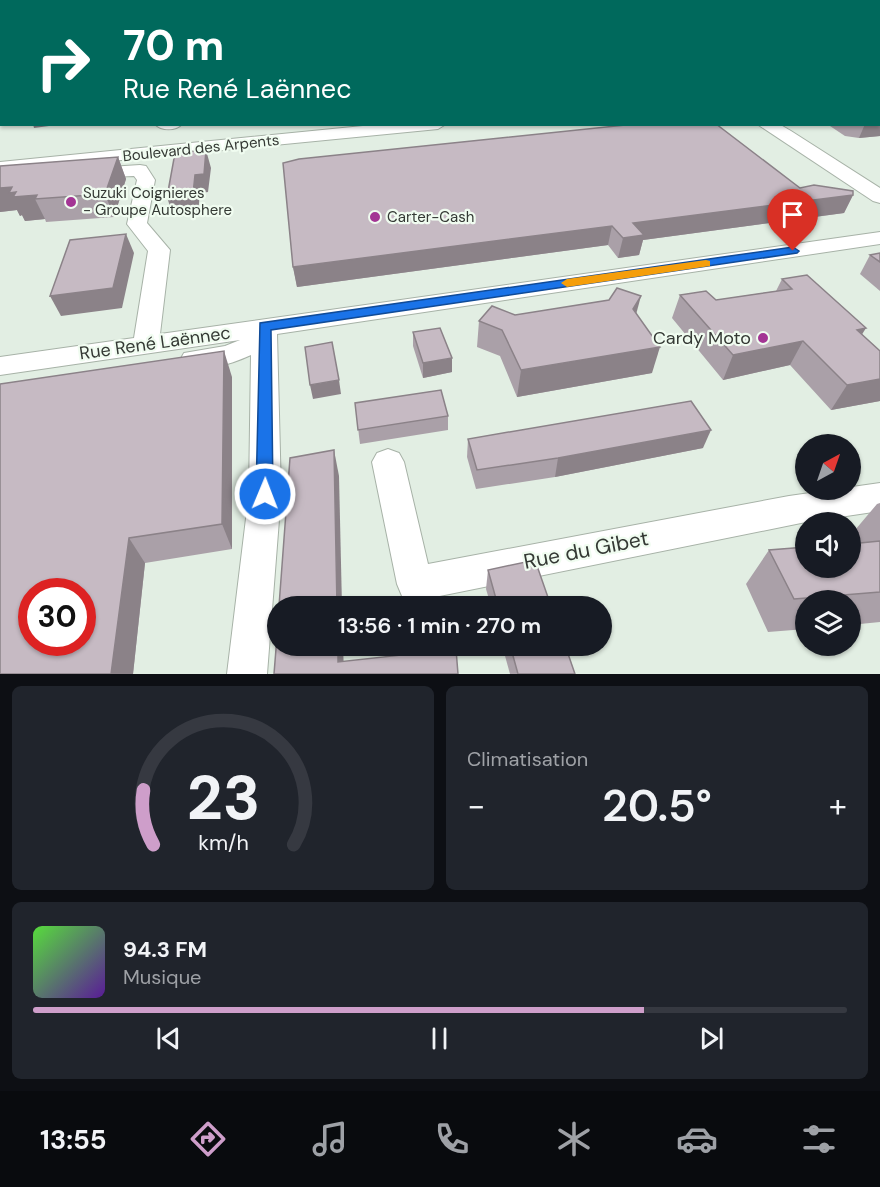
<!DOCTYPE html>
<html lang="fr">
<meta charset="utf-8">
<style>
:root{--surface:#171b24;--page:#20242c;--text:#f1f3f6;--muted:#9ea1a6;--line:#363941;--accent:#ce9eca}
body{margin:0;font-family:"DM Sans",sans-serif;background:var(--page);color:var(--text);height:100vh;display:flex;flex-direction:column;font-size:22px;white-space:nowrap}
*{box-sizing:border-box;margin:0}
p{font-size:20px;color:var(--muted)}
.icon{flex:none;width:33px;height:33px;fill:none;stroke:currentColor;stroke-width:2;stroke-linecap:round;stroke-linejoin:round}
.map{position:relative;height:674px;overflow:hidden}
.panel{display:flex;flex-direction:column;gap:12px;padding:12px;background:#0d0f14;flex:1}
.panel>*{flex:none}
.guide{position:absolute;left:0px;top:0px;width:880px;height:126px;box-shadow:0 2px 4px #0004;background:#00695c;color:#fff;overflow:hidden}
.needle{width:39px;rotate:40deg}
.controls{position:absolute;left:795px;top:434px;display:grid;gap:12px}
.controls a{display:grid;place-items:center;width:66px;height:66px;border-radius:50%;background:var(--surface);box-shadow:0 2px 4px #0004;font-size:30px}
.speed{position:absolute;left:18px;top:578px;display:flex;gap:12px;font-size:30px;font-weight:700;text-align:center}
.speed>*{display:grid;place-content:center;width:78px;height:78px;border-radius:50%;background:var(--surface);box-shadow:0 2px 4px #0004;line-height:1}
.speed .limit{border:9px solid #d22;background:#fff;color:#111}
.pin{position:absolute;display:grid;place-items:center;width:51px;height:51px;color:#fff;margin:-62px -26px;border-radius:50% 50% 50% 0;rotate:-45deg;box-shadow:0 0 6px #0007}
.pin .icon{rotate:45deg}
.me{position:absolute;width:66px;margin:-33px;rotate:1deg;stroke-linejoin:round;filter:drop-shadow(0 0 4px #0008)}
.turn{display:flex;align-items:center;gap:21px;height:126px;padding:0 24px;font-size:27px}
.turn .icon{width:78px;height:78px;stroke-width:2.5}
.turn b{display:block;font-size:42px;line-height:51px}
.big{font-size:45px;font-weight:600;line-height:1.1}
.panel .widget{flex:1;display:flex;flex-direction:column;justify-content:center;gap:9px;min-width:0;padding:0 21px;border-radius:9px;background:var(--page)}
.panel .dial{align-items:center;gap:0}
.dial svg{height:156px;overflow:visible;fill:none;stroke:var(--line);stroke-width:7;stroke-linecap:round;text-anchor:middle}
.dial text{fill:var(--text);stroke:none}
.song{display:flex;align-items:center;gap:18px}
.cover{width:72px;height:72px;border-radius:9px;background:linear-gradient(135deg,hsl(110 70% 55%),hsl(270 70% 35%))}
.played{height:6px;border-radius:3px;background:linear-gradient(90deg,var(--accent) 75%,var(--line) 75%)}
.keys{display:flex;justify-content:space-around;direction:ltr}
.heat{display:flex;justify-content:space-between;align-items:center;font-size:33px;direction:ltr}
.panel .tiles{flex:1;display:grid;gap:12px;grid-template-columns:1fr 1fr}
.widget:last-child{grid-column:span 2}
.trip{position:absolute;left:267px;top:596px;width:345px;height:60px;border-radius:30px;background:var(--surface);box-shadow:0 2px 4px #0004;font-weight:600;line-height:60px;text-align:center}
.tab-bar{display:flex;height:96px;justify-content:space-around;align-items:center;background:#090b0e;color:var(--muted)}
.tab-bar .icon{width:42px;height:42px}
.tab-bar .on{color:var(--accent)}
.tab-bar b{font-size:27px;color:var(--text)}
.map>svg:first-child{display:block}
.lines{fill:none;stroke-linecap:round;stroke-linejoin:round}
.minor-casing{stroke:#a7b2a7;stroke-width:2}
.minor{fill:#fff;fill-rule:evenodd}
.wall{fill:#aaa0a8}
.shaded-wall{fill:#8b8288}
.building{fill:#c6bac3;stroke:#8b8288;stroke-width:1.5;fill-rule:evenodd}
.route{fill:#1a73e8;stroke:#114b97;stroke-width:1.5}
.slow{fill:#f59e0b}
.poi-dot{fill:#a33594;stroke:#f0fcf0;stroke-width:2}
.labels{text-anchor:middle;stroke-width:4.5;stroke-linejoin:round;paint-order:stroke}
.far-street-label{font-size:15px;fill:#343934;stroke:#f0fcf0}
.far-poi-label{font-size:15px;fill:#343934;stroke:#f0fcf0;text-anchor:start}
.poi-label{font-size:18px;fill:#343934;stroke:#f0fcf0;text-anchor:end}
.street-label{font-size:18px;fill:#343934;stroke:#f0fcf0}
.near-street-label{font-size:21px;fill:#343934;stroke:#f0fcf0}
</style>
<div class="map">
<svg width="880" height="674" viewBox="0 0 880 674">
<rect width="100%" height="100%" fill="#e2eee3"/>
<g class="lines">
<defs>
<g id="minor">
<path d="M128,0H138L127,2Z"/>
<path d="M194,0H204L205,2H194Z"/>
<path d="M535,0H547L548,2H536Z"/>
<path d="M880,68V77H879V68Z"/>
<path d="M155,124H182C176,131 161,131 155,124Z"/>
<path d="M383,124H446L438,129L0,172V162Z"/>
<path d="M757,124H779L791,131L880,188V203L873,201Z"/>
<path d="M140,165L146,166L155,180L147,223L170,250L160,334L880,232V244L277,334L281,494L267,674H227L249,494L251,355C232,364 204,372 184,367L180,360L184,353L225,346L240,340L0,375V357L134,338L148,251L127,224L137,180L134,176L109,177L100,172L109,167Z"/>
<path d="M388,449L399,453L404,462L428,564L789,496L880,483V511L806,522L415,601L402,596L397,584L372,462L377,453Z"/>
</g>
</defs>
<!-- minor casing -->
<use href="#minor" class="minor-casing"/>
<!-- minor -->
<use href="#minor" class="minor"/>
</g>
<!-- wall -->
<g class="wall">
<path d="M576,0H702L692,2H579Z"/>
<path d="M722,0H880V51H879V2H727Z"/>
<path d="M880,79V136L859,138L845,136L827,124H879Z"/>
<path d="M2,89V120L0,118V92Z"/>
<path d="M118,157L126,179L114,217L46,222L45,219L25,221L22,215L20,216L17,210L0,212V166Z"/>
<path d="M800,188L853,195L844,213L643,240L639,255L618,258L608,245L297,287L293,267Z"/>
<path d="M880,253V291L860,274L870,255Z"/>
<path d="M782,279L862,334L880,351V401L831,410L790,365L723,380L672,318L680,295L716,300L776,291Z"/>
<path d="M636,313L652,373L517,397L500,356L477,347L479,321L515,315Z"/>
<path d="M413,332L452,372L423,378L413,346Z"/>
<path d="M232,377V549L145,563L133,674H0Z"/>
<path d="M355,403L448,416V430L360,444Z"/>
<path d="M468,439L703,448L555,477L476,489L467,457Z"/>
<path d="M880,503V622L850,625V600H806V629L768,632L746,584L769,550L851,543L850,536L877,504Z"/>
<path d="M488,570L551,606H491L486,589Z"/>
<path d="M502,645H565L575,674H510Z"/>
</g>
<!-- shaded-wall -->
<g class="shaded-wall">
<path d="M70,0H79L78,2H70Z"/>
<path d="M619,0H702L692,2L609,1Z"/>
<path d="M737,0H748L747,2H737Z"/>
<rect x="879" y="38" width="1" height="13"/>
<path d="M879,115H880V136L859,138L865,124H879Z"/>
<path d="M33,124H64L34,128Z"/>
<path d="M206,150L211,168L208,192L200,193L198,213L173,216L167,197L195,175Z"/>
<path d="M118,157L126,179L114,217L105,194Z"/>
<path d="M12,187L37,195L35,199L45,219L25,221L22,215L20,216L17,210L0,212V188Z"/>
<path d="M853,195L844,213L643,240L639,255L618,258L623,238L633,223Z"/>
<path d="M612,226L608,245L297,287L293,267Z"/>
<path d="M126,234L134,253L122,308L61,316L50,296Z"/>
<path d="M641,296L634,322L633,309Z"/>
<path d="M866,328L851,352L857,330Z"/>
<path d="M803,341L790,365L723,380L733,355Z"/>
<path d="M660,347L652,373L517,397L521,370Z"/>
<path d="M224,351L232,377V549L222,524Z"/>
<path d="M452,358V372L423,378V363Z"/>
<path d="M880,379V401L831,410L847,385Z"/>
<path d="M339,380L341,394L313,399L310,385Z"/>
<path d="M711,430L703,448L555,477L558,458Z"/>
<path d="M334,450L339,476L342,606H337Z"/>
<path d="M129,538L145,563L133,674H111Z"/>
<path d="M338,645H343L344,674L338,662Z"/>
</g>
<!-- building -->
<g class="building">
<path d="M39,0H70V2H38Z"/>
<path d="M210,0H463L465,2H210Z"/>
<path d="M774,0H880V38H879V2H778Z"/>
<rect x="879" y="79" width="1" height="36"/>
<path d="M2,89V106H0V92Z"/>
<path d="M635,124H716L800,188L814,185L853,191V195L633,223L644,235L623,238L612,226L293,267L283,163L299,159Z"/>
<path d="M206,150L204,174L195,175L193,194L167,197L175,153Z"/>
<path d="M118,157L105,194L35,199L37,195L13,197L16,192L9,193L12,187L0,188V166Z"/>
<path d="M126,234L113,288L50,296L70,240Z"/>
<path d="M880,253V262L870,255Z"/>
<path d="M807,275L866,328L857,330L880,351V379L847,385L803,341L733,355L680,295L706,291L716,300L792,289L782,279Z"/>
<path d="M617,288L641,296L633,309L660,347L521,370L502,330L479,321L492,306L515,315L609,300Z"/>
<path d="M440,328L452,358L423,363L413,332Z"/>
<path d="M332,342L339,380L310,385L305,347Z"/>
<path d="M224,351L222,524L129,538L111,674H0V384ZM32,591H82V642H32Z"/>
<path d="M441,390L448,416L358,430L355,403Z"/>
<path d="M691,401L711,430L558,458L477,470L468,439Z"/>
<path d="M334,450L337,606H279L290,458Z"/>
<path d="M880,541V592L794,599L769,550L806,547V567H850V544Z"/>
<path d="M535,560L551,606H498L488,570Z"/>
<path d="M278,624V645H338V662L456,649L458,674H274Z"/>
<path d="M510,645H565L575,674H518Z"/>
</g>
<!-- route -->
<path class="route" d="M793,247L799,251L797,253L271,330L273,494L271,499L265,502L258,499L256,494L260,323Z"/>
<!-- slow -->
<path class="slow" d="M706,260L710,261V266L567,287L561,283L567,279Z"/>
<!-- markers -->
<g class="poi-dot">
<circle cx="71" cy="202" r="6"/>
<circle cx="375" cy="217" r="6"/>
<circle cx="763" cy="338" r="6"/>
</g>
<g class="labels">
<!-- far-street labels -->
<g class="far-street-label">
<text transform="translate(201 148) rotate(-6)" y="5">Boulevard des Arpents</text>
</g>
<!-- far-poi labels -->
<g class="far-poi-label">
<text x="83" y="198">Suzuki Coignieres<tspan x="83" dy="17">- Groupe Autosphere</tspan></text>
<text x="387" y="222">Carter-Cash</text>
</g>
<!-- poi labels -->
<g class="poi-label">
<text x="751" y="344">Cardy Moto</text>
</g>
<!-- street labels -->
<g class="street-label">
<text transform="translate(155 343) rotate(-8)" y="6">Rue René Laënnec</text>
</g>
<!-- near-street labels -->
<g class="near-street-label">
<text transform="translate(586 550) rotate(-11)" y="7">Rue du Gibet</text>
</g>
</g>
</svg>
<div class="controls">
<a><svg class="needle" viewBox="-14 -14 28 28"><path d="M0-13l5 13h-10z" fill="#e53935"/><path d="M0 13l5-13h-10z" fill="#9ea1a6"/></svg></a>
<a><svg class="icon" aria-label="sound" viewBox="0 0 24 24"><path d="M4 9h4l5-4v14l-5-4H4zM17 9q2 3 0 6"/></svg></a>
<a><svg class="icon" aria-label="layers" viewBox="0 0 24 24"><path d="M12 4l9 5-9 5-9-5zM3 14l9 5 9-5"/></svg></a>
</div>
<div class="speed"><div class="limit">30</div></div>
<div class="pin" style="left:793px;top:251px;background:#d93025"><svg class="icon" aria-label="arrive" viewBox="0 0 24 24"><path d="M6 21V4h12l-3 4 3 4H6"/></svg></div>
<svg class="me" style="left:265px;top:494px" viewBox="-20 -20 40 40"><circle r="17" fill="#1a73e8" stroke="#fff" stroke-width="3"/><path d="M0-11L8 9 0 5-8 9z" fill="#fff"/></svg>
<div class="trip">13:56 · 1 min · 270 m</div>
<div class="guide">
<div class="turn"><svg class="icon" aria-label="right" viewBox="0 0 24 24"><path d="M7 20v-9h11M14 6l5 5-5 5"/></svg><div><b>70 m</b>Rue René Laënnec</div></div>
</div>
</div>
<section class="panel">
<div class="tiles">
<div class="widget dial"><svg viewBox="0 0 100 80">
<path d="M14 69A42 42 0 1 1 86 69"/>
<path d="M14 69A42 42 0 0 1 9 41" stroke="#ce9eca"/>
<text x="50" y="56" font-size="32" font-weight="700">23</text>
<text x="50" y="72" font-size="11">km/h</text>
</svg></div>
<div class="widget"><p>Climatisation</p>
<div class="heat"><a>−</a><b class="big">20.5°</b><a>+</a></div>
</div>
<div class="widget">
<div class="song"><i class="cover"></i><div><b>94.3 FM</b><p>Musique</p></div></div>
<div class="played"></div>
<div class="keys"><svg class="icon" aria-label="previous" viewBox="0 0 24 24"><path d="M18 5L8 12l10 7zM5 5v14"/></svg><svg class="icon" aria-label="pause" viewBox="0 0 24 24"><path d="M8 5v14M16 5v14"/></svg><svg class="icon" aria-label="next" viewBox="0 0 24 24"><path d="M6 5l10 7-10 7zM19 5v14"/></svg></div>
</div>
</div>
</section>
<nav class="tab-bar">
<b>13:55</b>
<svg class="icon on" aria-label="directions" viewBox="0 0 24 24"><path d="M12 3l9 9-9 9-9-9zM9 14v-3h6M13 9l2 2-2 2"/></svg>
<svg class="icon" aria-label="music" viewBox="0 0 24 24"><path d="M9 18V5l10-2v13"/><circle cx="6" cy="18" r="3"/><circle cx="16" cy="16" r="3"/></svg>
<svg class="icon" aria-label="phone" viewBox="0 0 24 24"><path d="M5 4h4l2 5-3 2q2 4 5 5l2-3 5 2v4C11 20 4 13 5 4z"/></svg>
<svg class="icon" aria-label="climate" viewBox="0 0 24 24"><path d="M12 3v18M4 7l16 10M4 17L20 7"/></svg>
<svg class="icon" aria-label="car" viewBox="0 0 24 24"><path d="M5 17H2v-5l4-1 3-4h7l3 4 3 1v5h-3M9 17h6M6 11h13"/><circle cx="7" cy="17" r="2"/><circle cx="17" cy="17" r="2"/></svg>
<svg class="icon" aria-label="filters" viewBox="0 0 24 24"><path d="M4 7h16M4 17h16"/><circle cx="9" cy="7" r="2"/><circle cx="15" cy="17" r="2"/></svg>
</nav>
